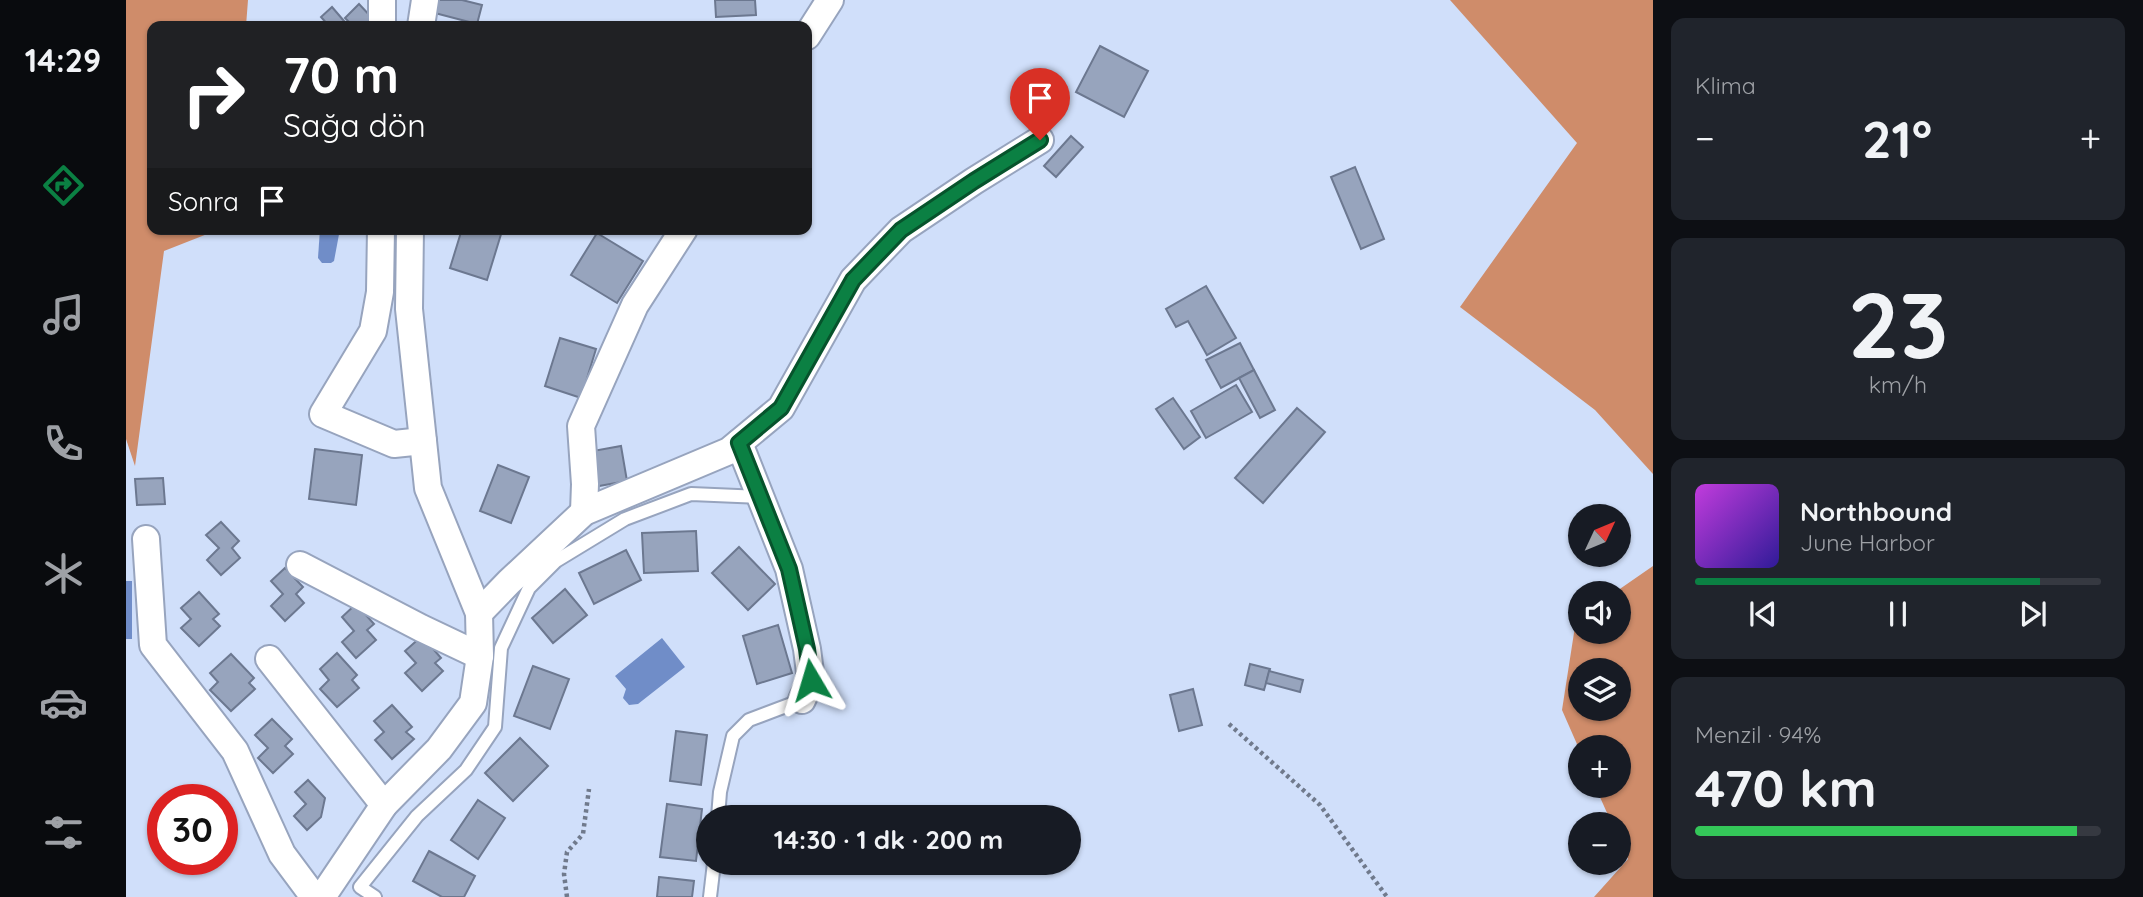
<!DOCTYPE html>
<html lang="tr">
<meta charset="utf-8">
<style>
:root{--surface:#171b24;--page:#20242c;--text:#f1f3f6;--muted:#9ea1a6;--line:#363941;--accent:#0b8043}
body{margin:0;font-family:Quicksand,sans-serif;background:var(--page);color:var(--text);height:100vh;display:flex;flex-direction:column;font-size:26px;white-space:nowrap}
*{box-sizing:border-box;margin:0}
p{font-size:23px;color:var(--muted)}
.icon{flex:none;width:38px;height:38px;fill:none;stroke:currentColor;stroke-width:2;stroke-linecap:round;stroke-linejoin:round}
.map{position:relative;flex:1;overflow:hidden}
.panel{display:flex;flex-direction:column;gap:18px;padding:18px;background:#0d0f14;width:490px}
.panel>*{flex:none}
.banner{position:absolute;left:21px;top:21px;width:665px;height:214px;border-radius:14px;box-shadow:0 2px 5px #0004;background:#202124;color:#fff;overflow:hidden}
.needle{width:46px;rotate:46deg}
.fabs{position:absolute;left:1442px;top:504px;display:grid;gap:14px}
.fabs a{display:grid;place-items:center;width:63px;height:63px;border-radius:50%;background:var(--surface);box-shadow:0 2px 5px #0004;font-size:35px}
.speed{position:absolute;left:21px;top:784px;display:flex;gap:14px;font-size:35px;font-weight:700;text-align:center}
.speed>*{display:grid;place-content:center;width:91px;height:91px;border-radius:50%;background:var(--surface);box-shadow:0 2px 5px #0004;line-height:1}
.speed .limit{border:10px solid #d22;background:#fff;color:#111}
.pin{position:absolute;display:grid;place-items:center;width:60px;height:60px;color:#fff;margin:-72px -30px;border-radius:50% 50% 50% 0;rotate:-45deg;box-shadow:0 0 7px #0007}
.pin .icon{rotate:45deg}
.me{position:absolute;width:77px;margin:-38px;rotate:353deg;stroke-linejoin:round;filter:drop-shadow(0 0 5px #0008)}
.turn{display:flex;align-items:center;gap:24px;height:147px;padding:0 21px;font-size:32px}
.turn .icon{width:91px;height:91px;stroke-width:2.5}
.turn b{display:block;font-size:49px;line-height:60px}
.then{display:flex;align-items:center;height:66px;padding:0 21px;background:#0003;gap:14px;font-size:26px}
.big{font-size:52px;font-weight:800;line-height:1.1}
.panel .widget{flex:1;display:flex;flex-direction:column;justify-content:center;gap:10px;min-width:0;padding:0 24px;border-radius:14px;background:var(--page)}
.panel .dial{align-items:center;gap:0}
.dial b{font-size:91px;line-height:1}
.song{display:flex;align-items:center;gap:21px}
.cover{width:84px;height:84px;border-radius:10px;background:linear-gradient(135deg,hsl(290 70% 55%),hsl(250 70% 35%))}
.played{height:7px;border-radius:4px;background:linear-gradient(90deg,var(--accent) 85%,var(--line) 85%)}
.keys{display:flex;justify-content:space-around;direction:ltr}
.heat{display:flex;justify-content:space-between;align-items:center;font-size:38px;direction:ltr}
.charge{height:10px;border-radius:5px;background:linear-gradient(90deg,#34c759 94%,var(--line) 0)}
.trip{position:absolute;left:570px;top:805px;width:385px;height:70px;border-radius:35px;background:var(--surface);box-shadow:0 2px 5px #0004;font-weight:800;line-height:70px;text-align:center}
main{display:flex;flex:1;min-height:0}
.menu{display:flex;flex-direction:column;width:126px;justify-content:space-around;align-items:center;background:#090b0e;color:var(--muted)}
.menu .icon{width:49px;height:49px}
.menu .active{color:var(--accent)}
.menu b{font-size:32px;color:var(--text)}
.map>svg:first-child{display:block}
.forest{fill:#cf8c6a;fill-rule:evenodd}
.water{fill:#708dc8}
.building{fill:#97a4bd;stroke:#6c7890;stroke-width:2}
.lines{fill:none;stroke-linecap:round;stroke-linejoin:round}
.service-casing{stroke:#97a4be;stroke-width:16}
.minor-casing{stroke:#97a4be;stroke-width:30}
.path{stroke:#707a8c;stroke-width:4.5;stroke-dasharray:3.5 3.5;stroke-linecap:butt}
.service{stroke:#fff;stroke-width:12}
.minor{stroke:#fff;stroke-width:26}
.route-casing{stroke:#07532c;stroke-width:18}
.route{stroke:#0b8043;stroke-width:12}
</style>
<main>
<nav class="menu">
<b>14:29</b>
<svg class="icon active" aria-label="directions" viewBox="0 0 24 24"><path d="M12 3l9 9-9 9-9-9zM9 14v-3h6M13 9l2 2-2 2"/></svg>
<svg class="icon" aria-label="music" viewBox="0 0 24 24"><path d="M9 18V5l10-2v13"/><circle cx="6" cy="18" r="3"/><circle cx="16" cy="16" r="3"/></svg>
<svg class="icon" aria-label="phone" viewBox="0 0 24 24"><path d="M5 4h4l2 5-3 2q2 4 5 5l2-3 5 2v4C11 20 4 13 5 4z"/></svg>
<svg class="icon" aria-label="climate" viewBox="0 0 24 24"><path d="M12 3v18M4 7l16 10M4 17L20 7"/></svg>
<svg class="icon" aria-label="car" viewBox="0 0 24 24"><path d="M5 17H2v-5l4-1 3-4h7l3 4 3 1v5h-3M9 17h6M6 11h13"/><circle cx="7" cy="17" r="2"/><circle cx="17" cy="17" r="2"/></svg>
<svg class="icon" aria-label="filters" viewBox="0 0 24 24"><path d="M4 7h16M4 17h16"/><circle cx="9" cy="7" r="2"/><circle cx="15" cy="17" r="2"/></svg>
</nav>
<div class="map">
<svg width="1527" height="897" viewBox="0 0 1527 897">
<rect width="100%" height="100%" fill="#d0dffa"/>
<!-- forest -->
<g class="forest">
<path d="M0,0H122L120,26H26V229H94L38,251L9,466L0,439Z"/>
<path d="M1324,0H1527V474L1469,410L1334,307L1451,143Z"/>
<path d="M1527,566V897H1468L1502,859L1493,839V824H1486L1469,786H1493V747H1454V751L1436,710L1450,620L1454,617V632H1493V593H1488ZM1454,670H1493V709H1454Z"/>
</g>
<!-- water -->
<g class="water">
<path d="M194,229H214L208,261L205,263H196L192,258Z"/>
<rect x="0" y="581" width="6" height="58"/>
<path d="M536,638L559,667L512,704L503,705L497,698L500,689L489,676Z"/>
</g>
<!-- building -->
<g class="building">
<path d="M308,0H336L356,5L351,24L305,12Z"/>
<path d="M589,0H629L630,15L590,17Z"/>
<path d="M233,4L248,20L242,26H227L219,18Z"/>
<path d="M206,7L218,21L212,26H203L195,17Z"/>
<path d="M974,46L1022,71L998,117L950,92Z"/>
<path d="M945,136L957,147L930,177L918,166Z"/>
<path d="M1229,167L1258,239L1235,249L1205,177Z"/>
<path d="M336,229L376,231L361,280L324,268Z"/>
<path d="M471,233L517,261L491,303L445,275Z"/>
<path d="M1080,286L1110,338L1081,355L1062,321L1050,327L1040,309Z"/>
<path d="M434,338L470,349L455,398L419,386Z"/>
<path d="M1114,343L1128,370L1095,388L1080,360Z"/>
<path d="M1128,370L1149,410L1134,418L1113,378Z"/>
<path d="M1110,385L1126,412L1080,438L1065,411Z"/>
<path d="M1047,398L1074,437L1058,449L1030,409Z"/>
<path d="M1171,408L1199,432L1137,503L1109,478Z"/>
<path d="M495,446L501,481L473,486L467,451Z"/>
<path d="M189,449L236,455L230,505L183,499Z"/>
<path d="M372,465L403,477L385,523L354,511Z"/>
<path d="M37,478L39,504L11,505L9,479Z"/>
<path d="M95,522L113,541L106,548L114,558L95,575L81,560L93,548L80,535Z"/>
<path d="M570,531L572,571L518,573L516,533Z"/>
<path d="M613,547L649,584L622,610L586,573Z"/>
<path d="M500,550L515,580L468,604L453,573Z"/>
<path d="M159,568L177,587L170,594L178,603L159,621L145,606L157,594L145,581Z"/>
<path d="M439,589L461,615L427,643L406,618Z"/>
<path d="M73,592L93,614L87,619L94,626L73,646L55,628L65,619L55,608Z"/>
<path d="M230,604L248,624L241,630L250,640L230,658L216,642L228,631L216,617Z"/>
<path d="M652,625L666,673L631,684L617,636Z"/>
<path d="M296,636L315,658L309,663L317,671L296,691L279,673L290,663L279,651Z"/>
<path d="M211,653L231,675L226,680L233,688L211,707L194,689L203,680L194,669Z"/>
<path d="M105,654L128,678L123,683L129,689L105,711L84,690L92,682L84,673Z"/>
<path d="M1124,664L1144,669L1138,690L1119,685Z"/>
<path d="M407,666L443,679L424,729L388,716Z"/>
<path d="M1143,671L1177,680L1174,692L1140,683Z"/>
<path d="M1067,689L1076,725L1053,731L1044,695Z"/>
<path d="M266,705L286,727L280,732L288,739L266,759L249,740L258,732L248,721Z"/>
<path d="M146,719L166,739L159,746L167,754L147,773L132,758L142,748L129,735Z"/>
<path d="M550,731L581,735L575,785L544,781Z"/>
<path d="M394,738L422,766L387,801L359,773Z"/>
<path d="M182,780L199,798L195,817L181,830L168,816L180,804L169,792Z"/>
<path d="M352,800L379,818L352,859L325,840Z"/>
<path d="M541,804L576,809L570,861L534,857Z"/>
<path d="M303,851L349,876L338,897H316L287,881Z"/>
<path d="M533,877L568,881L566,897H531Z"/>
</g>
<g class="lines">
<defs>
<g id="service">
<path d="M592,817L594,792L607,736L623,720L676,700"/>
<path d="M249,897L234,887L291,816L340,770L369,727L375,648L403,588L430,561L499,519L565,494L635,497"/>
<path d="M584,897L588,863"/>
</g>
<g id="minor">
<path d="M256,26V0"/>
<path d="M295,26L299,0"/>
<path d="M681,36L704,0"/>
<path d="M255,229L254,292L247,331L197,414L268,444L297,441"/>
<path d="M613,443L663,569L681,649L685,680L676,700"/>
<path d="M458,512L459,484L455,426L509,305L558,229"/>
<path d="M20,539L27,645L109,751L156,854L188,897"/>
<path d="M174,565L295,628L354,656"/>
<path d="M353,613L383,582L458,512L603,451L655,408L727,280L775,230L848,181L914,140"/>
<path d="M143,659L258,805"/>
<path d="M196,897L258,805L313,749L347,703L354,656L353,613L302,488L283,309L284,229"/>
</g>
</defs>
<!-- service casing -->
<use href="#service" class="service-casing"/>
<!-- minor casing -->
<use href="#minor" class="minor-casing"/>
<!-- path -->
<g class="path">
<path d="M1103,724L1194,805L1261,897"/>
<path d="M441,897L438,874L441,852L457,834L463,789"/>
</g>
<!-- service -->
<use href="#service" class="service"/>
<!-- minor -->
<use href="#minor" class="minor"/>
</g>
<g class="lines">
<defs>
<path id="route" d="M685,680L681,649L663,569L613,443L655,408L727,280L775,230L848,181L914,140"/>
</defs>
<!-- route casing -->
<use href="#route" class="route-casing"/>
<!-- route -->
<use href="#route" class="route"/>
</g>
</svg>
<div class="fabs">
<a><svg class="needle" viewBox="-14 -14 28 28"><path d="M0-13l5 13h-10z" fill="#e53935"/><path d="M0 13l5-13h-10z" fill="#9ea1a6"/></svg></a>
<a><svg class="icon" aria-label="sound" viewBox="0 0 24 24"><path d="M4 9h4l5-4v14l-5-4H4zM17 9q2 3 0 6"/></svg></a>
<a><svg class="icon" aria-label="layers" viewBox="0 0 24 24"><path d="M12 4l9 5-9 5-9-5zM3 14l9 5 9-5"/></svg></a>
<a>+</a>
<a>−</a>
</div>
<div class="speed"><div class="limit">30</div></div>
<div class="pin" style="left:914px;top:140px;background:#d93025"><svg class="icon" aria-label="arrive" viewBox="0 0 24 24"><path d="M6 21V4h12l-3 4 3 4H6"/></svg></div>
<svg class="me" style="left:685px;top:680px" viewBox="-20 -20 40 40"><path d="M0-17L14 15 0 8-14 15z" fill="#0b8043" stroke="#fff" stroke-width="4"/></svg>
<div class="trip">14:30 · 1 dk · 200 m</div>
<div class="banner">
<div class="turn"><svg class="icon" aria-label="right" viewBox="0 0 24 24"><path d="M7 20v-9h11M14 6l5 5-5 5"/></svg><div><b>70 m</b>Sağa dön</div></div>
<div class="then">Sonra<svg class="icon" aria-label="arrive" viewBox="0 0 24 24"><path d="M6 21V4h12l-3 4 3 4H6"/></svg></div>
</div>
</div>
<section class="panel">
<div class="widget"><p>Klima</p>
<div class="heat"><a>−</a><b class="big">21°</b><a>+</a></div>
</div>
<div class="widget dial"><b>23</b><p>km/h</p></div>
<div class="widget">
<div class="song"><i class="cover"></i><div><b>Northbound</b><p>June Harbor</p></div></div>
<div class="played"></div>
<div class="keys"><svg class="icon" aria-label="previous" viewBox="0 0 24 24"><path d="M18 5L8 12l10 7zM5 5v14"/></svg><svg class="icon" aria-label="pause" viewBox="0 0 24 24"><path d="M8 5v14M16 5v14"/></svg><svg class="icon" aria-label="next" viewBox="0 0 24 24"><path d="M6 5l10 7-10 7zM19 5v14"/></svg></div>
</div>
<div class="widget"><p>Menzil · 94%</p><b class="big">470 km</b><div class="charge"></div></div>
</section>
</main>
